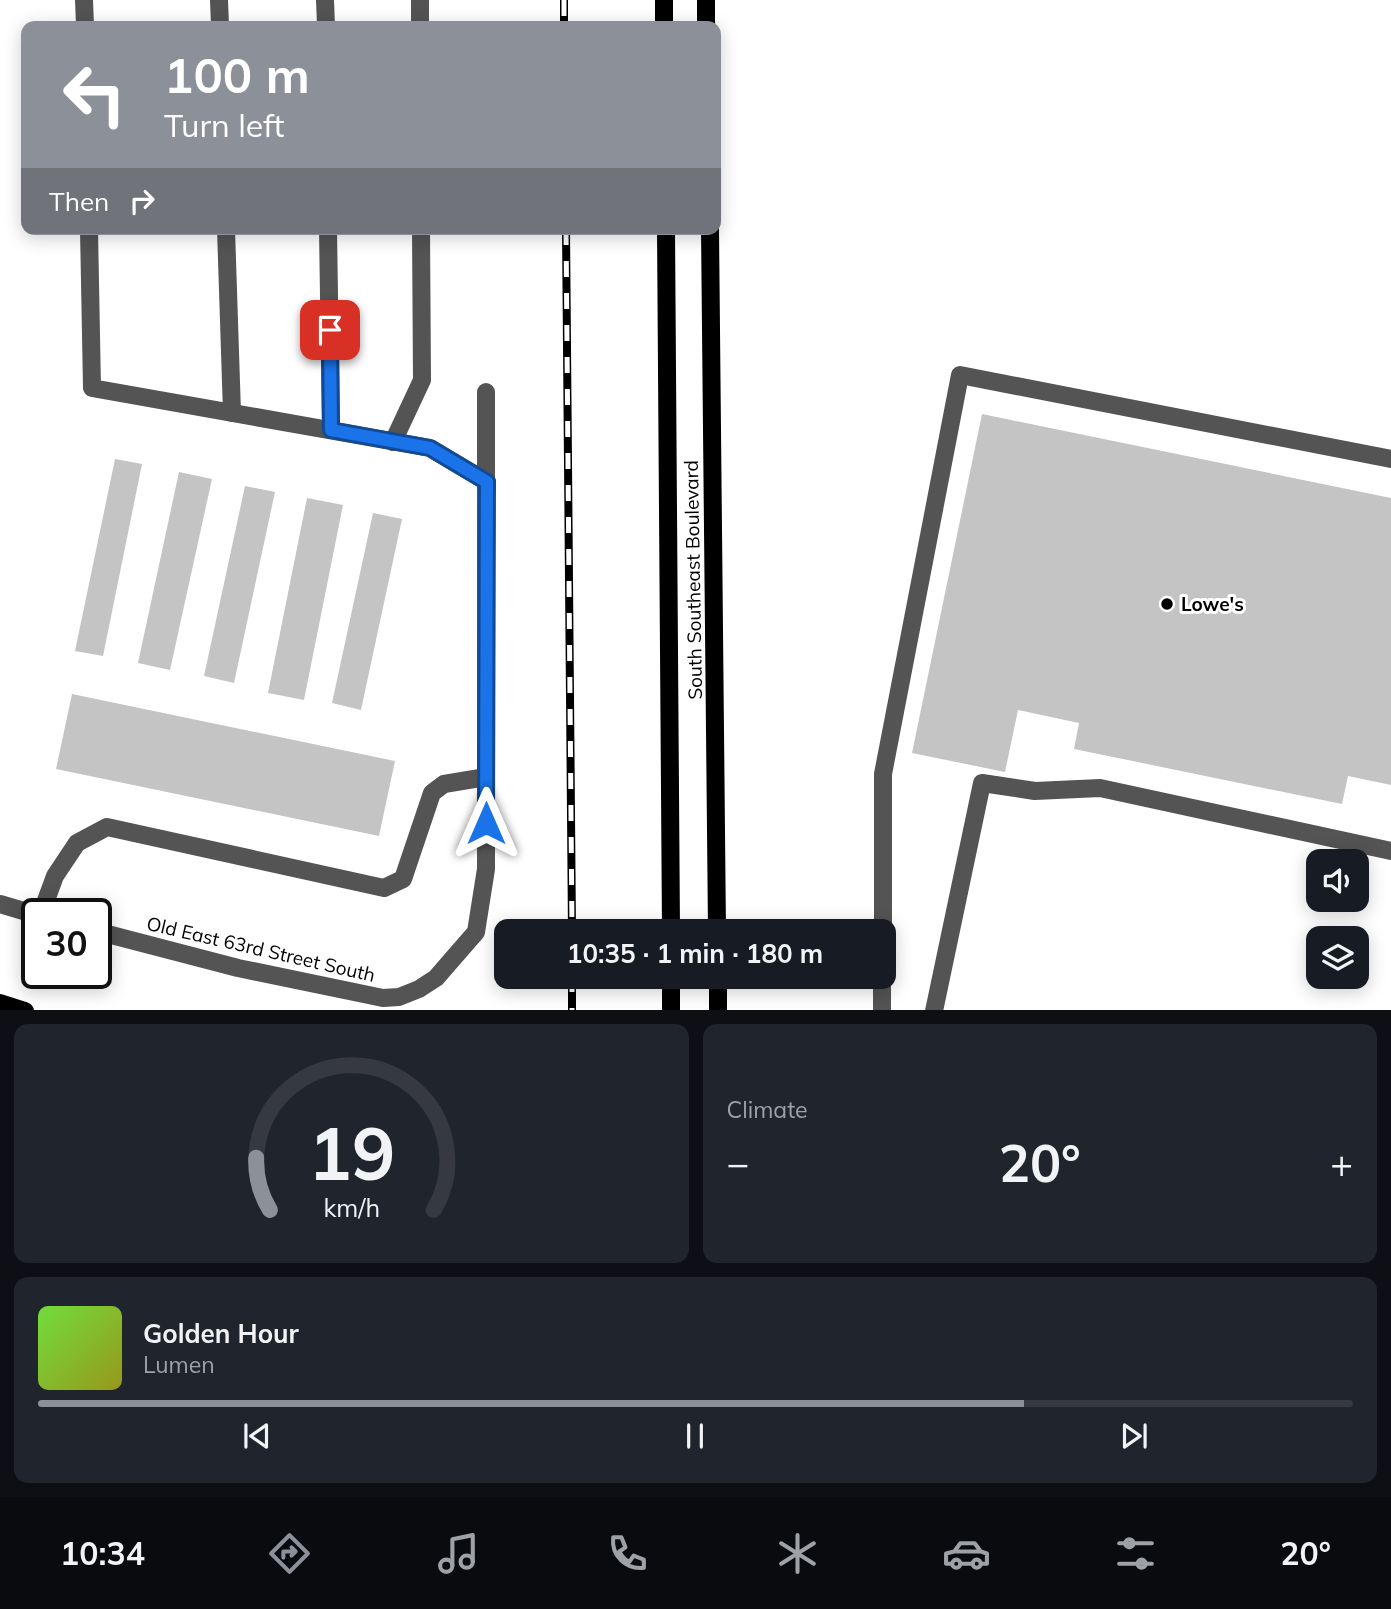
<!DOCTYPE html>
<meta charset="utf-8">
<style>
:root{--surface:#171b24;--page:#20242c;--text:#f1f3f6;--muted:#9ea1a6;--line:#363941;--accent:#8c9099}
body{margin:0;font-family:Mulish,sans-serif;background:var(--page);color:var(--text);height:100vh;display:flex;flex-direction:column;font-size:26px;white-space:nowrap}
*{box-sizing:border-box;margin:0}
p{font-size:23px;color:var(--muted)}
.icon{flex:none;width:38px;height:38px;fill:none;stroke:currentColor;stroke-width:2;stroke-linecap:round;stroke-linejoin:round}
.map{position:relative;height:1010px;overflow:hidden}
.panel{display:flex;flex-direction:column;gap:14px;padding:14px;background:#0d0f14;flex:1}
.panel>*{flex:none}
.top-card{position:absolute;left:21px;top:21px;width:700px;height:214px;border-radius:14px;box-shadow:0 4px 18px #0003;background:#8c9099;color:#fff;overflow:hidden}
.buttons{position:absolute;left:1306px;top:849px;display:grid;gap:14px}
.buttons a{display:grid;place-items:center;width:63px;height:63px;border-radius:14px;background:var(--surface);box-shadow:0 4px 18px #0003;font-size:35px}
.speed{position:absolute;left:21px;top:898px;display:flex;gap:14px;font-size:35px;font-weight:700;text-align:center}
.speed>*{display:grid;place-content:center;width:91px;height:91px;border-radius:50%;background:var(--surface);box-shadow:0 4px 18px #0003;line-height:1}
.speed .limit{border:4px solid #111;border-radius:10px;background:#fff;color:#111}
.pin{position:absolute;display:grid;place-items:center;width:60px;height:60px;color:#fff;margin:-30px;border-radius:14px;box-shadow:0 4px 10px #0006}
.me{position:absolute;width:77px;margin:-38px;rotate:0deg;stroke-linejoin:round;filter:drop-shadow(0 0 5px #0008)}
.turn{display:flex;align-items:center;gap:24px;height:147px;padding:0 28px;font-size:32px}
.turn .icon{width:91px;height:91px;stroke-width:2.5}
.turn b{display:block;font-size:49px;line-height:60px}
.then{display:flex;align-items:center;height:66px;padding:0 28px;background:#0003;gap:14px;font-size:26px}
.big{font-size:52px;font-weight:700;line-height:1.1}
.panel .tile{flex:1;display:flex;flex-direction:column;justify-content:center;gap:10px;min-width:0;padding:0 24px;border-radius:14px;background:var(--page)}
.panel .dial{align-items:center;gap:0}
.dial svg{height:182px;overflow:visible;fill:none;stroke:var(--line);stroke-width:7;stroke-linecap:round;text-anchor:middle}
.dial text{fill:var(--text);stroke:none}
.song{display:flex;align-items:center;gap:21px}
.cover{width:84px;height:84px;border-radius:10px;background:linear-gradient(135deg,hsl(100 70% 55%),hsl(60 70% 35%))}
.played{height:7px;border-radius:4px;background:linear-gradient(90deg,var(--accent) 75%,var(--line) 75%)}
.keys{display:flex;justify-content:space-around;direction:ltr}
.heat{display:flex;justify-content:space-between;align-items:center;font-size:38px;direction:ltr}
.panel .tiles{flex:1;display:grid;gap:14px;grid-template-columns:1fr 1fr}
.tile:last-child{grid-column:span 2}
.trip{position:absolute;left:494px;top:919px;width:402px;height:70px;border-radius:14px;background:var(--surface);box-shadow:0 4px 18px #0003;font-weight:700;line-height:70px;text-align:center}
.dock{display:flex;height:112px;justify-content:space-around;align-items:center;background:#090b0e;color:var(--muted)}
.dock .icon{width:49px;height:49px}
.dock .active{color:var(--accent)}
.dock b{font-size:32px;color:var(--text)}
.map>svg:first-child{display:block}
.building{fill:#c4c4c4}
.lines{fill:none;stroke-linecap:round;stroke-linejoin:round}
.minor{stroke:#545454;stroke-width:18}
.major{stroke:#000;stroke-width:18}
.rail-casing{stroke:#000;stroke-width:8}
.rail{stroke:#fff;stroke-width:5;stroke-dasharray:16;stroke-linecap:butt}
.route-casing{stroke:#114b97;stroke-width:18}
.route{stroke:#1a73e8;stroke-width:12}
.poi-dot{fill:#000;stroke:#fff;stroke-width:2.5}
.labels{text-anchor:middle;stroke-width:6;stroke-linejoin:round;paint-order:stroke}
.street-label{font-size:19px;fill:#000;stroke:#fff}
.poi-label{font-size:19px;font-weight:bold;fill:#000;stroke:#fff;text-anchor:start}
</style>
<div class="map">
<svg width="1391" height="1011" viewBox="0 0 1391 1011">
<rect width="100%" height="100%" fill="#fff"/>
<!-- building -->
<g class="building">
<path d="M982,414L1391,498V785L1348,776L1342,804L1074,749L1079,723L1018,710L1005,772L912,753Z"/>
<path d="M115,459L142,464L103,656L75,651Z"/>
<path d="M179,472L212,479L170,670L138,663Z"/>
<path d="M245,486L275,492L234,683L204,676Z"/>
<path d="M307,498L343,505L304,700L268,693Z"/>
<path d="M373,513L402,519L361,710L332,703Z"/>
<path d="M72,694L395,761L379,836L56,769Z"/>
</g>
<g class="lines">
<!-- minor -->
<g class="minor">
<path d="M84,0L85,26"/>
<path d="M219,0L220,26"/>
<path d="M325,0L326,26"/>
<path d="M420,0V26"/>
<path d="M89,229L92,388L430,448L487,482"/>
<path d="M226,229L232,413"/>
<path d="M328,229L331,430"/>
<path d="M393,442L422,380L421,229"/>
<path d="M0,904L37,915"/>
<path d="M41,914L55,876L77,843L107,827L384,888L403,879L432,793L444,784L486,777"/>
<path d="M96,931L238,968L383,998L399,997L419,989L436,978L476,932L486,869V392"/>
<path d="M883,931V774L960,375L1391,459"/>
<path d="M882,1011V976"/>
<path d="M934,1011L982,783L1035,791L1100,788L1391,851"/>
</g>
<!-- major -->
<g class="major">
<path d="M664,0V26"/>
<path d="M706,0V26"/>
<path d="M666,229L671,931"/>
<path d="M710,229L717,931"/>
<path d="M671,976V1011"/>
<path d="M718,976V1011"/>
<path d="M0,1003L25,1011"/>
</g>
<defs>
<g id="rail">
<path d="M564,0V26"/>
<path d="M566,229L572,931"/>
<path d="M572,976V1011"/>
</g>
</defs>
<!-- rail casing -->
<use href="#rail" class="rail-casing"/>
<!-- rail -->
<use href="#rail" class="rail"/>
</g>
<g class="lines">
<defs>
<path id="route" d="M330,330L331,430L430,448L487,482L486,823"/>
</defs>
<!-- route casing -->
<use href="#route" class="route-casing"/>
<!-- route -->
<use href="#route" class="route"/>
</g>
<!-- markers -->
<circle class="poi-dot" cx="1167" cy="604" r="7"/>
<g class="labels">
<!-- street labels -->
<g class="street-label">
<text transform="translate(693 580) rotate(-91)" y="7">South Southeast Boulevard</text>
<text transform="translate(261 949) rotate(13)" y="7">Old East 63rd Street South</text>
</g>
<!-- poi labels -->
<g class="poi-label">
<text x="1181" y="611">Lowe's</text>
</g>
</g>
</svg>
<div class="buttons">
<a><svg class="icon" aria-label="sound" viewBox="0 0 24 24"><path d="M4 9h4l5-4v14l-5-4H4zM17 9q2 3 0 6"/></svg></a>
<a><svg class="icon" aria-label="layers" viewBox="0 0 24 24"><path d="M12 4l9 5-9 5-9-5zM3 14l9 5 9-5"/></svg></a>
</div>
<div class="speed"><div class="limit">30</div></div>
<div class="pin" style="left:330px;top:330px;background:#d93025"><svg class="icon" aria-label="arrive" viewBox="0 0 24 24"><path d="M6 21V4h12l-3 4 3 4H6"/></svg></div>
<svg class="me" style="left:486px;top:823px" viewBox="-20 -20 40 40"><path d="M0-17L14 15 0 8-14 15z" fill="#1a73e8" stroke="#fff" stroke-width="4"/></svg>
<div class="trip">10:35 · 1 min · 180 m</div>
<div class="top-card">
<div class="turn"><svg class="icon" aria-label="left" viewBox="0 0 24 24"><path d="M17 20v-9H6M10 6l-5 5 5 5"/></svg><div><b>100 m</b>Turn left</div></div>
<div class="then">Then<svg class="icon" aria-label="right" viewBox="0 0 24 24"><path d="M7 20v-9h11M14 6l5 5-5 5"/></svg></div>
</div>
</div>
<section class="panel">
<div class="tiles">
<div class="tile dial"><svg viewBox="0 0 100 80">
<path d="M14 69A42 42 0 1 1 86 69"/>
<path d="M14 69A42 42 0 0 1 8 46" stroke="#8c9099"/>
<text x="50" y="56" font-size="32" font-weight="700">19</text>
<text x="50" y="72" font-size="11">km/h</text>
</svg></div>
<div class="tile"><p>Climate</p>
<div class="heat"><a>−</a><b class="big">20°</b><a>+</a></div>
</div>
<div class="tile">
<div class="song"><i class="cover"></i><div><b>Golden Hour</b><p>Lumen</p></div></div>
<div class="played"></div>
<div class="keys"><svg class="icon" aria-label="previous" viewBox="0 0 24 24"><path d="M18 5L8 12l10 7zM5 5v14"/></svg><svg class="icon" aria-label="pause" viewBox="0 0 24 24"><path d="M8 5v14M16 5v14"/></svg><svg class="icon" aria-label="next" viewBox="0 0 24 24"><path d="M6 5l10 7-10 7zM19 5v14"/></svg></div>
</div>
</div>
</section>
<nav class="dock">
<b>10:34</b>
<svg class="icon active" aria-label="directions" viewBox="0 0 24 24"><path d="M12 3l9 9-9 9-9-9zM9 14v-3h6M13 9l2 2-2 2"/></svg>
<svg class="icon" aria-label="music" viewBox="0 0 24 24"><path d="M9 18V5l10-2v13"/><circle cx="6" cy="18" r="3"/><circle cx="16" cy="16" r="3"/></svg>
<svg class="icon" aria-label="phone" viewBox="0 0 24 24"><path d="M5 4h4l2 5-3 2q2 4 5 5l2-3 5 2v4C11 20 4 13 5 4z"/></svg>
<svg class="icon" aria-label="climate" viewBox="0 0 24 24"><path d="M12 3v18M4 7l16 10M4 17L20 7"/></svg>
<svg class="icon" aria-label="car" viewBox="0 0 24 24"><path d="M5 17H2v-5l4-1 3-4h7l3 4 3 1v5h-3M9 17h6M6 11h13"/><circle cx="7" cy="17" r="2"/><circle cx="17" cy="17" r="2"/></svg>
<svg class="icon" aria-label="filters" viewBox="0 0 24 24"><path d="M4 7h16M4 17h16"/><circle cx="9" cy="7" r="2"/><circle cx="15" cy="17" r="2"/></svg>
<b>20°</b>
</nav>
